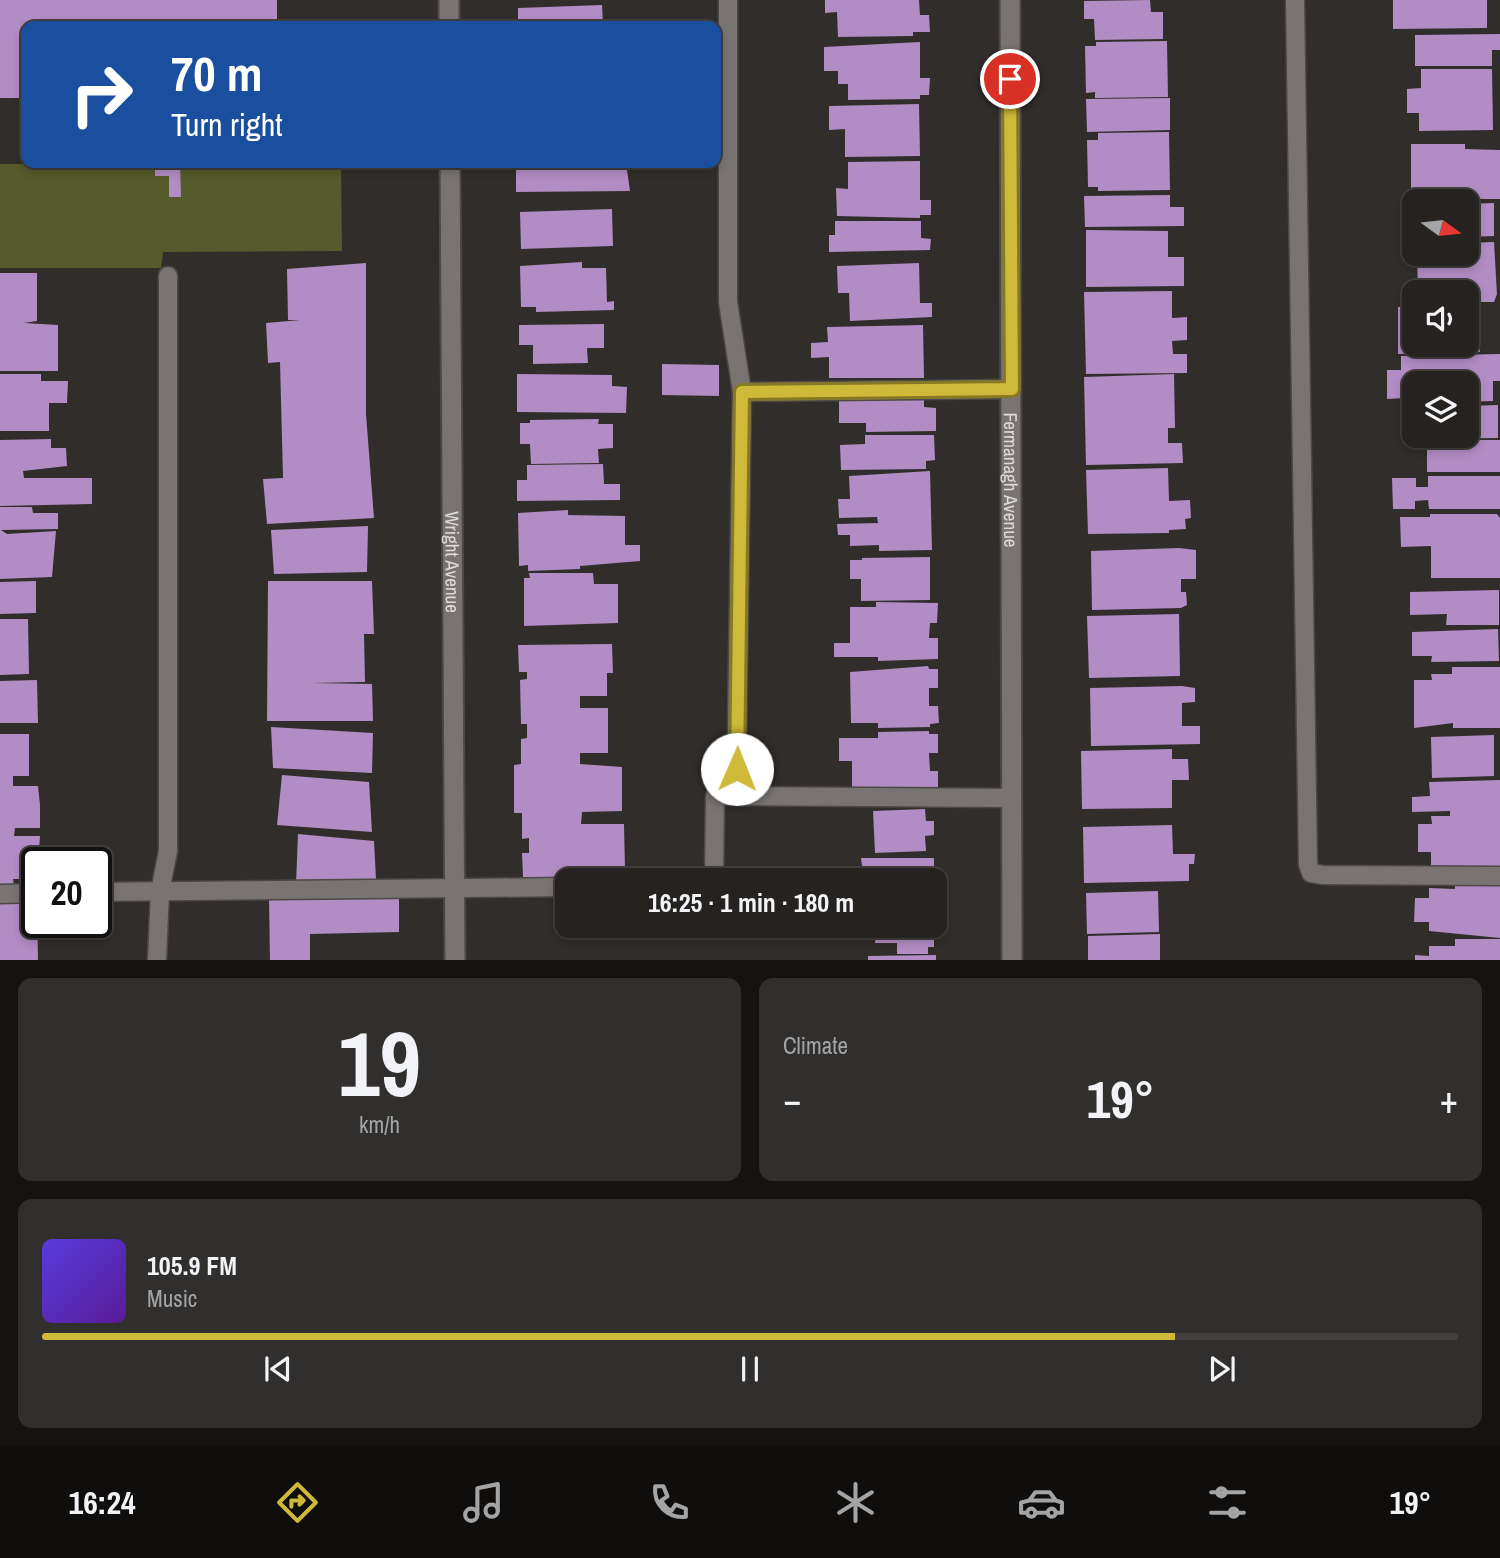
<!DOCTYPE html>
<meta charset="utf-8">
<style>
:root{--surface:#252220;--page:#312f2d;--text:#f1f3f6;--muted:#a3a4a5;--line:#423f3e;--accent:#ceb938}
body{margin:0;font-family:"Archivo Narrow",sans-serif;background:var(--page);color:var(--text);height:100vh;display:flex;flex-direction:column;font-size:26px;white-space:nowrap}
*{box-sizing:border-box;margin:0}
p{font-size:23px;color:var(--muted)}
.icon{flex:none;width:38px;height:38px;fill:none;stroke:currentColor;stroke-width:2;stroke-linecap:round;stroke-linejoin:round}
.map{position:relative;height:960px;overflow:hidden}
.drawer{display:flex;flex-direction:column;gap:18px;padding:18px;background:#141312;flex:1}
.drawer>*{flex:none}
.guide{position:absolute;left:21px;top:21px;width:700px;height:147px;border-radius:14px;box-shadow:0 4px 10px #0003,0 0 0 2px var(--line);background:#1a4fa0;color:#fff;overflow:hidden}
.needle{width:46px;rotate:105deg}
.buttons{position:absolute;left:1402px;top:189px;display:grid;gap:14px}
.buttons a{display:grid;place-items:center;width:77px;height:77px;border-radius:14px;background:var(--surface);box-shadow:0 4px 10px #0003,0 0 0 2px var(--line);font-size:35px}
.speed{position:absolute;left:21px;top:847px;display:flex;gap:14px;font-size:35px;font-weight:700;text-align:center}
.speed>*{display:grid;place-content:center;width:91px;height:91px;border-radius:50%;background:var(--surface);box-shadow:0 4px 10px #0003,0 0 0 2px var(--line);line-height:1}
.speed .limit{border:4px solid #111;border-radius:10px;background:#fff;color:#111}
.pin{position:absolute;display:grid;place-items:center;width:60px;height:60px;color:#fff;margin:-30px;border:4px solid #fff;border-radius:50%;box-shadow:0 2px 7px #0007}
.me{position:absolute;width:77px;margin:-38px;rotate:1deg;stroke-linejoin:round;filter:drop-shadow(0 0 5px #0008)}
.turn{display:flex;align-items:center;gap:24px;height:147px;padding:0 35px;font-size:32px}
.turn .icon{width:91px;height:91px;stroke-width:2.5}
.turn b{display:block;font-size:49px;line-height:60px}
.big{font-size:52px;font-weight:800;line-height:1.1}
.drawer .widget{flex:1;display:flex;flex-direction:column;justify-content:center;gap:10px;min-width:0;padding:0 24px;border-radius:14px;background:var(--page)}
.drawer .dial{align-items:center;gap:0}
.dial b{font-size:91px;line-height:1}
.song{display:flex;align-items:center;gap:21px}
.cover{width:84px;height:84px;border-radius:10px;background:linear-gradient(135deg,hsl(250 70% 55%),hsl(270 70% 35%))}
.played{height:7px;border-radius:4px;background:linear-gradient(90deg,var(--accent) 80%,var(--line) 80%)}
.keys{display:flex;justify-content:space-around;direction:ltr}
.heat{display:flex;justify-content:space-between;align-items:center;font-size:38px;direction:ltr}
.drawer .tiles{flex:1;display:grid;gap:18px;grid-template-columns:1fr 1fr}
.widget:last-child{grid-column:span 2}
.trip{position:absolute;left:555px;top:868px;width:392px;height:70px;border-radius:14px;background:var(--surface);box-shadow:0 4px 10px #0003,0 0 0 2px var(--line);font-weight:800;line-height:70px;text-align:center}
.tabs{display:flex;height:112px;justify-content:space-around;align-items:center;background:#0f0e0d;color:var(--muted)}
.tabs .icon{width:49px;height:49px}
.tabs .selected{color:var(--accent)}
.tabs b{font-size:32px;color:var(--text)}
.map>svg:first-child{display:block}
.green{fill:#555b2b}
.building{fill:#b28cc4}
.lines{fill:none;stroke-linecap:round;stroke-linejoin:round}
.service-casing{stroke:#4b4846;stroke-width:21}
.minor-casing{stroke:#4b4846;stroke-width:23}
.service{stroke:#797472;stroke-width:18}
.minor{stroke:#797472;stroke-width:19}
.route-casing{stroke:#867824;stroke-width:18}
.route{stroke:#ceb938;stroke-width:12}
.labels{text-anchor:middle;stroke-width:7;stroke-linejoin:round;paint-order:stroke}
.street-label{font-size:19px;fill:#dddad9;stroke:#171514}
</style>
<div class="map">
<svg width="1500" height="960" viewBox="0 0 1500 960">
<rect width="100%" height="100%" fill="#312d2a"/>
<!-- green -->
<path class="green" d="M341,163L342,251L163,252L161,268H0V164Z"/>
<!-- building -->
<g class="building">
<path d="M0,0H277V26H26V98H0Z"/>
<path d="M825,0H919L920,15H929L930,32H913V36L838,37L837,12L825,13Z"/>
<path d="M1150,0L1151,12H1163V39L1095,40L1094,19H1084V1Z"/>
<path d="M1393,0H1487V28L1393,29Z"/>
<path d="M602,5L603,26H518V8Z"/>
<path d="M1500,34V50H1492V66H1415V35Z"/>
<path d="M1167,41L1168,97L1095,98V92L1086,93L1085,46H1096V42Z"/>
<path d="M920,42V78H930L929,95H920V99L848,100V84H838V71H824V47Z"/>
<path d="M1421,69H1492L1493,130L1419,131V113H1407V89L1421,88Z"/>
<path d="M1170,98V130L1087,132L1086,99Z"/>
<path d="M919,104L920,156L845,157V129L829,130V106Z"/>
<path d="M1169,132L1170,190L1098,191V187H1088L1087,140H1098V133Z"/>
<path d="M1411,144H1465V149L1500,150V199H1411Z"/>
<path d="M920,161V200H931V215H920V218L837,216L836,188L848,189V162Z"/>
<path d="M155,163H180L181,197H169V176H155Z"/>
<path d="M516,163H626L630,191L516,192Z"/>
<path d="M1170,195V207H1184V226L1085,227L1084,196Z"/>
<path d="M1494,203V236L1466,237V204Z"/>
<path d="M1405,204H1414V235L1402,234L1401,208H1405Z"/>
<path d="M612,209L613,246L521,249L520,212Z"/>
<path d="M835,221H921V238L931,239L930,250L829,252V235H835Z"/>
<path d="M1086,230L1168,231V257H1184V286L1086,287Z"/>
<path d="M1494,242L1497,294L1494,302H1466V292H1418L1417,254H1466V243Z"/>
<path d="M582,262V268H606L607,302L614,301V310L536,312V307H521L520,266Z"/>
<path d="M366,263V414L374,518L267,524L263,479L283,478L280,362L268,363L266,323L300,320H288L287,269Z"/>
<path d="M919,263L920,303H932V317L850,321L849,293H838L837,266Z"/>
<path d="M0,273H37V321L24,323L58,325V371H0Z"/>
<path d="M1172,291V318L1187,317V340L1172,341L1173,354H1187V373L1086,374L1084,292Z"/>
<path d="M1479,305L1480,352L1398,354V307L1414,306V345H1466V306Z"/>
<path d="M604,324V348H587L588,363L533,364V345H519V325Z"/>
<path d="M923,325L924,378H829V357L811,358V343L828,342L827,327Z"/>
<path d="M1500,354V381H1493V401L1466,402V383H1414V403H1406L1405,398L1387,399V370H1401V356Z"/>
<path d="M662,364L719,365V396L662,395Z"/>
<path d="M0,374H41V381H68L67,403H49V431H0Z"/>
<path d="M517,374L612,375V386L627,387L626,413L517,412Z"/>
<path d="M1174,374L1175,428H1168V443H1182L1183,463L1086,465L1084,377Z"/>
<path d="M839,398H924V407L936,408V431L866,432V423H839Z"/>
<path d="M1498,405V438L1421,439V436H1466V406Z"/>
<path d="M1400,407H1414V428L1400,427Z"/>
<path d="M599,419L598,424H613V448L598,449L599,463L531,464L530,444H520V423H530V420Z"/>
<path d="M865,435H934L935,460L926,461V469L841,470L840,445L865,444Z"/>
<path d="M51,439V448H66L67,466L23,471L24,478H92V504L0,506V440Z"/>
<rect x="1427" y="440" width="73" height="32"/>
<path d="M603,464L604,484H620V500L517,501V480H527V465Z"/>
<path d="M1168,468L1169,501L1190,500L1191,518L1185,519L1186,529L1169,530V533L1088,534L1086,470Z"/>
<path d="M930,471L932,550L879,551V545L850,546V535H838L837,524L878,523L877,517L839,518L838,499H850L849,476Z"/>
<path d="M1428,476H1500V509H1429L1428,500L1415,501V509H1393L1392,478H1416V487H1428Z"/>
<path d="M0,507H32L33,513H58V529L1,530L7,534L56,531L52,577L0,579Z"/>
<path d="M568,510V515L625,516V545H640V561L580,566V569L528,571V565L519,566L518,513Z"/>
<path d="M1430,514H1497L1500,518V578H1431V546L1401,547L1400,517H1430Z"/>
<path d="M368,526L367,572L274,574L271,530Z"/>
<path d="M1179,548L1196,550V579H1181V592H1186L1187,605L1181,608L1092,610L1091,551Z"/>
<path d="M930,557V600L861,601V579H850V560H862V558Z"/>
<path d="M529,573H593L594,584H618V623L524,626V578H530Z"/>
<path d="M36,581V613L0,614V582Z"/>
<path d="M268,581H372L374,634H364L365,682L312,683L372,684L373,721H267Z"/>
<path d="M1499,590V625H1446L1447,614L1410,615V592Z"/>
<path d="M876,602L938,603L937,623H930L929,638H938V659L878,661V657H834V643H850V607H876Z"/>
<path d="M1179,614L1180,676L1089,678L1087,616Z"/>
<path d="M0,619H28L29,674L0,675Z"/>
<path d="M1498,629L1499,661L1431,662L1432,656H1412V632Z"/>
<path d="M612,644L613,673H607V696H580V708H608V753H580V764L622,767V811L582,812L581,824H624L625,870H583V877H523L522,853H529V838L522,839V813H514V765L521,764V739L527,738V724H521L520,680L527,679V672H519L518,645Z"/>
<path d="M928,666L929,669H938V688H929V706H938L939,723L930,724V727L878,728V723H851L850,672Z"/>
<path d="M1452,667H1500V728H1453V723L1414,728V680H1432L1431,674H1452Z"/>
<path d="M37,680L38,723H0V681Z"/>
<path d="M1182,686L1195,688V702L1182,703V726H1200V744L1091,746L1090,688Z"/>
<path d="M271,727L373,733L372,773L273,768Z"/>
<path d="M929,731V734H938V753H929L930,771H938V790L878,794V788H852V761H839V738H878V732Z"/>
<path d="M0,734H29V776H13V786H38L40,805V828H15L14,836H40L37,879H13L14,885H0Z"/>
<path d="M1494,735V776L1432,778L1431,737Z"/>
<path d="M1172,749V759H1188L1189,780H1172V808L1082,809L1081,751Z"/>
<path d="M282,775L369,782L372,832L277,825Z"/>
<path d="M1500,780V866L1431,867V852H1418V824H1432L1431,816H1450V811L1412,812V797L1430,796L1429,782Z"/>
<path d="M925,809L926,821H934V835L925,836L926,851L875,853L873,811Z"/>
<path d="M1172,825L1173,854H1195L1194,864H1189V881L1084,883L1083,827Z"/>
<path d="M298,834L374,841L376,879L296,884Z"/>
<path d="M861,858H934V880H849V866H862Z"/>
<path d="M1455,881L1500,883V938L1429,931V922H1414L1415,898H1429V888L1455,889Z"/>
<path d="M1158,891L1159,932L1087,934L1086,893Z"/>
<path d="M399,896V932L310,934V960H270L269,898Z"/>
<path d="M0,903L37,904L38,960H0Z"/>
<path d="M876,926H928L934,928V947H928V954H897V943H875Z"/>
<path d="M1160,934V960H1088V936Z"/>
<path d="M1455,939H1500V960H1415V955L1429,956V946H1455Z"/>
<path d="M936,955V960H868V956Z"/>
</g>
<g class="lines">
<defs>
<g id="service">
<path d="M1295,0L1308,864L1311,873L1323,875L1500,876"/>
<path d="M742,392L1011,389"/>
<path d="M736,796L1011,798"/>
<path d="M714,880L715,796H736L742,392L728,302V0"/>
<path d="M96,892L567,887"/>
<path d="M0,894L37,893"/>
<path d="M157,960L160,891L168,851V276"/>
</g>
<g id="minor">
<path d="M449,0V26"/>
<path id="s1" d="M1010,0L1012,960"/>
<path id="s2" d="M450,163L455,960"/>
</g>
</defs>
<!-- service casing -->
<use href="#service" class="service-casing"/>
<!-- minor casing -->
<use href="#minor" class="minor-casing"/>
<!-- service -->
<use href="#service" class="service"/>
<!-- minor -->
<use href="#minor" class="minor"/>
</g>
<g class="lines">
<defs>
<path id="route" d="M737,769L742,392L1012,389L1010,79"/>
</defs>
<!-- route casing -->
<use href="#route" class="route-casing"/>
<!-- route -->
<use href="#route" class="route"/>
</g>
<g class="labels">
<!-- street labels -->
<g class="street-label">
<text dy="7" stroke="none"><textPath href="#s1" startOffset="480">Fermanagh Avenue</textPath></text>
<text dy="7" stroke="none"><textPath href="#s2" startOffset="399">Wright Avenue</textPath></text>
</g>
</g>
</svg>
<div class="buttons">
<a><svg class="needle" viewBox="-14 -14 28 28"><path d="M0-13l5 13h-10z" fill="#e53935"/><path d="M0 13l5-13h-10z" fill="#a3a4a5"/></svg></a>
<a><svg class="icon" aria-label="sound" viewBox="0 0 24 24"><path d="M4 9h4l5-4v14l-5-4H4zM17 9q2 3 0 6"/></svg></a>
<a><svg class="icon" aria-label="layers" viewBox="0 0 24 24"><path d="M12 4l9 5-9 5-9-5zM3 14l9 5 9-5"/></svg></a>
</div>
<div class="speed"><div class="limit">20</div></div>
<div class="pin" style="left:1010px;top:79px;background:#d93025"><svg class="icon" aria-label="arrive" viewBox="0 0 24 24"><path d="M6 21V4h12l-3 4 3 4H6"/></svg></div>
<svg class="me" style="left:737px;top:769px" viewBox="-20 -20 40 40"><circle r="19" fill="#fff"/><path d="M0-13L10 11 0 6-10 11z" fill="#ceb938"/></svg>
<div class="trip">16:25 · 1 min · 180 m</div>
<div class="guide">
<div class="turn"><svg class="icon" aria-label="right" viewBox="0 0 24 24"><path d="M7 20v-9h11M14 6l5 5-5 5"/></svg><div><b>70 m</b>Turn right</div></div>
</div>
</div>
<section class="drawer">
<div class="tiles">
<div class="widget dial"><b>19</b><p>km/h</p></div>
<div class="widget"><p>Climate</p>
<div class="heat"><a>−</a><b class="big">19°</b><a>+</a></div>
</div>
<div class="widget">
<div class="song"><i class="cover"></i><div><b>105.9 FM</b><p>Music</p></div></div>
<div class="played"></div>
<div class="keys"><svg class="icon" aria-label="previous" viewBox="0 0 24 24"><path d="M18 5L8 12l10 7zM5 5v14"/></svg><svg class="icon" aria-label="pause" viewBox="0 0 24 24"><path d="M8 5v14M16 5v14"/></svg><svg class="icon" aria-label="next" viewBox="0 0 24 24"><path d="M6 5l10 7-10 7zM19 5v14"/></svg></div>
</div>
</div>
</section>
<nav class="tabs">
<b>16:24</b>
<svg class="icon selected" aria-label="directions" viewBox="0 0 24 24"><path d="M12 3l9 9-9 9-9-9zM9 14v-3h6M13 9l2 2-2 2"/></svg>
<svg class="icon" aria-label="music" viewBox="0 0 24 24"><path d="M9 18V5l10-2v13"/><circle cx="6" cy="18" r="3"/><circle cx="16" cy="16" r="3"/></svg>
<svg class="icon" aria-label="phone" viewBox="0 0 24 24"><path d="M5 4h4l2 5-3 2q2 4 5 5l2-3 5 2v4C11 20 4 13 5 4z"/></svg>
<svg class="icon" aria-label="climate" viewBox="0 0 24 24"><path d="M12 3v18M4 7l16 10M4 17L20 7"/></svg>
<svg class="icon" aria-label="car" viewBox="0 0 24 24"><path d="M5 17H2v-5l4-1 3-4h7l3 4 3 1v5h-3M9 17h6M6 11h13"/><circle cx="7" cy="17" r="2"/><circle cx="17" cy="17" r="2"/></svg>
<svg class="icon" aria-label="filters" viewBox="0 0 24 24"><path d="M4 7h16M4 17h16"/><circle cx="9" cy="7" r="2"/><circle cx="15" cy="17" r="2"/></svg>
<b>19°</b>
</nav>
